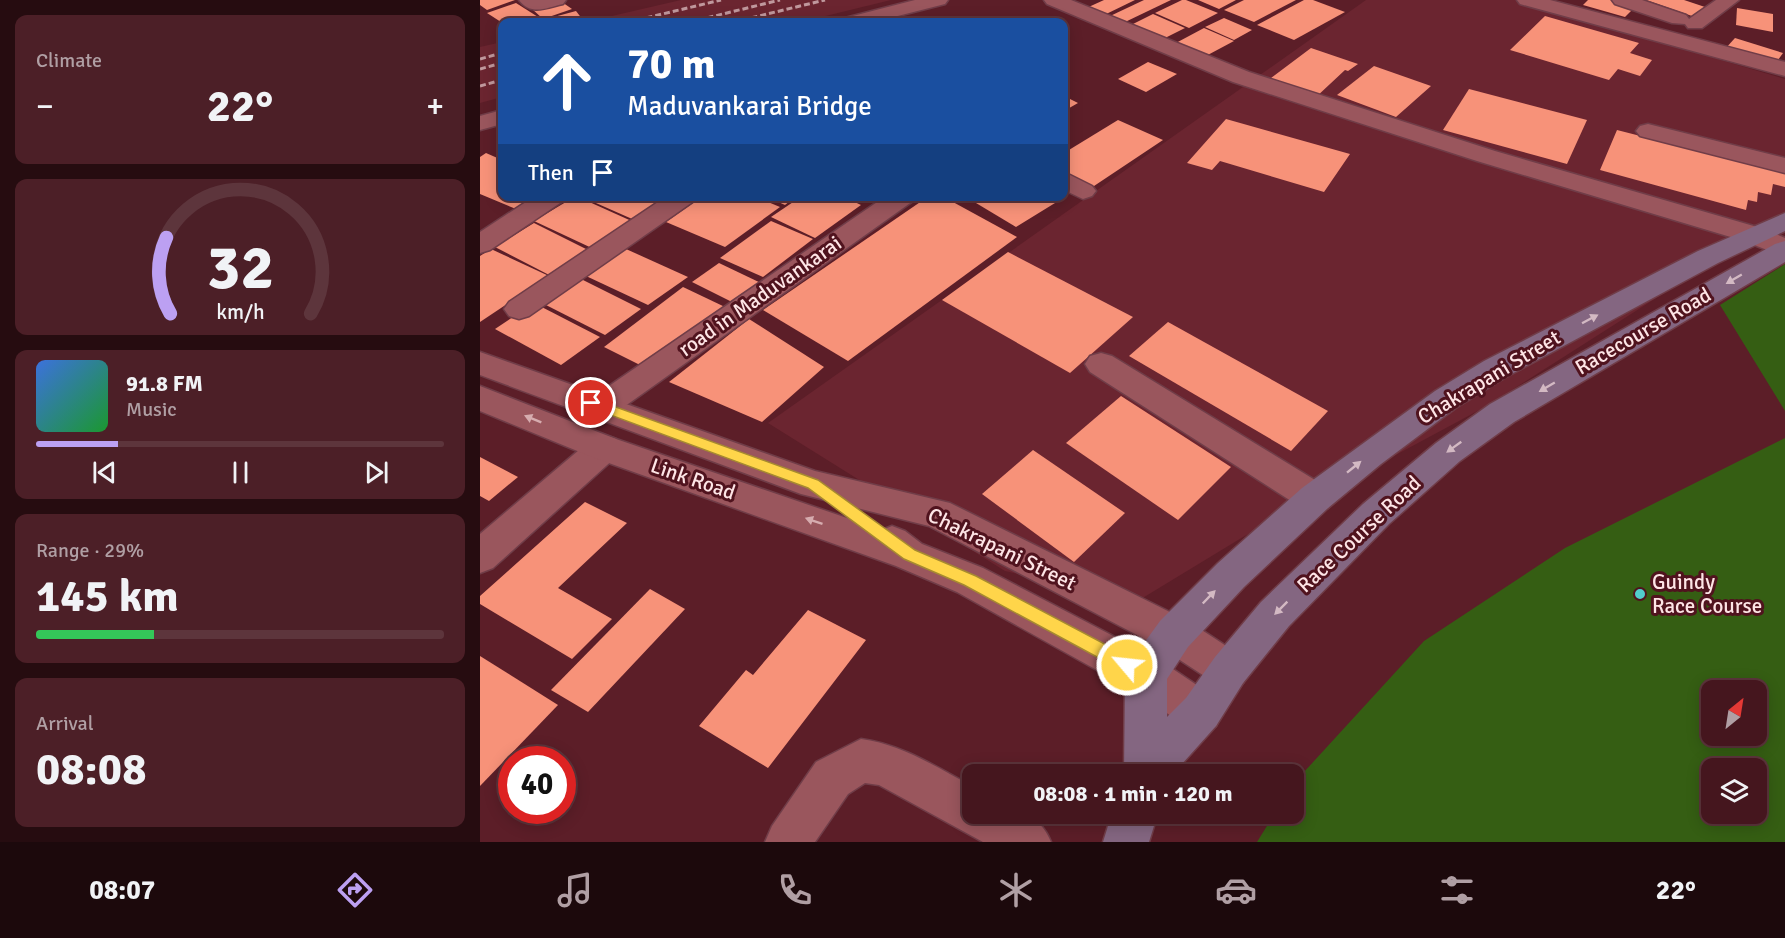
<!DOCTYPE html>
<meta charset="utf-8">
<style>
:root{--surface:#45161e;--page:#4c1f27;--text:#f1f3f6;--muted:#b09fa4;--line:#5d353c;--accent:#bca0f2}
body{margin:0;font-family:Signika,sans-serif;background:var(--page);color:var(--text);height:100vh;display:flex;flex-direction:column;font-size:22px;white-space:nowrap}
*{box-sizing:border-box;margin:0}
p{font-size:20px;color:var(--muted)}
.icon{flex:none;width:33px;height:33px;fill:none;stroke:currentColor;stroke-width:2;stroke-linecap:round;stroke-linejoin:round}
.map{position:relative;flex:1;overflow:hidden}
.sheet{display:flex;flex-direction:column;gap:15px;padding:15px;background:#260c10;width:480px}
.sheet>*{flex:none}
.guide{position:absolute;left:18px;top:18px;width:570px;height:183px;border-radius:12px;box-shadow:0 3px 15px #0003,0 0 0 2px var(--line);background:#1a4fa0;color:#fff;overflow:hidden}
.needle{width:39px;rotate:30deg}
.controls{position:absolute;left:1221px;top:680px;display:grid;gap:12px}
.controls a{display:grid;place-items:center;width:66px;height:66px;border-radius:12px;background:var(--surface);box-shadow:0 3px 15px #0003,0 0 0 2px var(--line);font-size:30px}
.speed{position:absolute;left:18px;top:746px;display:flex;gap:12px;font-size:30px;font-weight:700;text-align:center}
.speed>*{display:grid;place-content:center;width:78px;height:78px;border-radius:50%;background:var(--surface);box-shadow:0 3px 15px #0003,0 0 0 2px var(--line);line-height:1}
.speed .limit{border:9px solid #d22;background:#fff;color:#111}
.pin{position:absolute;display:grid;place-items:center;width:51px;height:51px;color:#fff;margin:-26px;border:3px solid #fff;border-radius:50%;box-shadow:0 2px 6px #0007}
.me{position:absolute;width:66px;margin:-33px;rotate:298deg;stroke-linejoin:round;filter:drop-shadow(0 0 4px #0008)}
.turn{display:flex;align-items:center;gap:21px;height:126px;padding:0 30px;font-size:27px}
.turn .icon{width:78px;height:78px;stroke-width:2.5}
.turn b{display:block;font-size:42px;line-height:51px}
.then{display:flex;align-items:center;height:57px;padding:0 30px;background:#0003;gap:12px;font-size:22px}
.big{font-size:45px;font-weight:800;line-height:1.1}
.sheet .widget{flex:1;display:flex;flex-direction:column;justify-content:center;gap:9px;min-width:0;padding:0 21px;border-radius:12px;background:var(--page)}
.sheet .dial{align-items:center;gap:0}
.dial svg{height:156px;overflow:visible;fill:none;stroke:var(--line);stroke-width:7;stroke-linecap:round;text-anchor:middle}
.dial text{fill:var(--text);stroke:none}
.song{display:flex;align-items:center;gap:18px}
.cover{width:72px;height:72px;border-radius:9px;background:linear-gradient(135deg,hsl(220 70% 55%),hsl(130 70% 35%))}
.played{height:6px;border-radius:3px;background:linear-gradient(90deg,var(--accent) 20%,var(--line) 20%)}
.keys{display:flex;justify-content:space-around;direction:ltr}
.heat{display:flex;justify-content:space-between;align-items:center;font-size:33px;direction:ltr}
.charge{height:9px;border-radius:4px;background:linear-gradient(90deg,#34c759 29%,var(--line) 0)}
.trip{position:absolute;left:482px;top:764px;width:342px;height:60px;border-radius:12px;background:var(--surface);box-shadow:0 3px 15px #0003,0 0 0 2px var(--line);font-weight:800;line-height:60px;text-align:center}
.tab-bar{display:flex;height:96px;justify-content:space-around;align-items:center;background:#1c090c;color:var(--muted)}
.tab-bar .icon{width:42px;height:42px}
.tab-bar .current{color:var(--accent)}
.tab-bar b{font-size:27px;color:var(--text)}
main{display:flex;flex:1;min-height:0}
.map>svg:first-child{display:block}
.built{fill:#6b2530}
.green{fill:#355e13;fill-rule:evenodd}
.building{fill:#f79279}
.lines{fill:none;stroke-linecap:round;stroke-linejoin:round}
.minor-casing{stroke:#703d48;stroke-width:3}
.tertiary-casing{stroke:#703d48;stroke-width:3}
.secondary-casing{stroke:#703d48;stroke-width:3}
.minor{fill:#9a565d;fill-rule:evenodd}
.tertiary{fill:#9a565d;fill-rule:evenodd}
.secondary{fill:#846681;fill-rule:evenodd}
.rail{stroke:#c0989d;stroke-width:3;stroke-dasharray:6 3;stroke-linecap:butt}
.oneway{fill:#d3b9c3}
.oneway2{fill:#d6acaf}
.route{fill:#ffd54a;stroke:#a68a30;stroke-width:1.5}
.poi-dot{fill:#52cdcc;stroke:#50131e;stroke-width:2}
.labels{text-anchor:middle;stroke-width:6;stroke-linejoin:round;paint-order:stroke}
.street-label{font-size:21px;fill:#fee5e6;stroke:#50131e}
.poi-label{font-size:21px;fill:#fee5e6;stroke:#50131e;text-anchor:start}
</style>
<main>
<section class="sheet">
<div class="widget"><p>Climate</p>
<div class="heat"><a>−</a><b class="big">22°</b><a>+</a></div>
</div>
<div class="widget dial"><svg viewBox="0 0 100 80">
<path d="M14 69A42 42 0 1 1 86 69"/>
<path d="M14 69A42 42 0 0 1 12 30" stroke="#bca0f2"/>
<text x="50" y="56" font-size="32" font-weight="700">32</text>
<text x="50" y="72" font-size="11">km/h</text>
</svg></div>
<div class="widget">
<div class="song"><i class="cover"></i><div><b>91.8 FM</b><p>Music</p></div></div>
<div class="played"></div>
<div class="keys"><svg class="icon" aria-label="previous" viewBox="0 0 24 24"><path d="M18 5L8 12l10 7zM5 5v14"/></svg><svg class="icon" aria-label="pause" viewBox="0 0 24 24"><path d="M8 5v14M16 5v14"/></svg><svg class="icon" aria-label="next" viewBox="0 0 24 24"><path d="M6 5l10 7-10 7zM19 5v14"/></svg></div>
</div>
<div class="widget"><p>Range · 29%</p><b class="big">145 km</b><div class="charge"></div></div>
<div class="widget"><p>Arrival</p><b class="big">08:08</b></div>
</section>
<div class="map">
<svg width="1305" height="842" viewBox="0 0 1305 842">
<rect width="100%" height="100%" fill="#5c1e28"/>
<!-- built -->
<g class="built">
<path d="M201,0H411L321,22H106Z"/>
<path d="M886,0H1038L1305,79V222L1253,249L1005,407L763,537L656,602L525,571L288,423Z"/>
<path d="M22,42V97L0,103V47Z"/>
</g>
<!-- green -->
<g class="green">
<path d="M1305,264V411L1240,305Z"/>
<path d="M1305,438V842H777L795,813H813V784L944,641L1085,548ZM1232,690H1276V735H1232ZM1232,768H1276V813H1232Z"/>
</g>
<!-- building -->
<g class="building">
<path d="M0,0H35L7,10L0,5Z"/>
<path d="M79,0L92,9L63,19L51,8Z"/>
<path d="M624,0H655L618,18L602,10Z"/>
<path d="M664,0H691L643,23L628,17Z"/>
<path d="M702,0H706L738,13L709,28L675,13Z"/>
<path d="M718,0H756L739,9Z"/>
<path d="M764,0H816L774,22L744,10Z"/>
<path d="M824,0H833L865,12L814,40L777,25Z"/>
<path d="M1108,0H1130L1155,7L1145,17L1103,5Z"/>
<path d="M1166,0H1204L1225,7L1212,16Z"/>
<path d="M36,3L66,22H21L7,13Z"/>
<path d="M1257,8L1293,14V32L1256,25Z"/>
<path d="M96,11L103,20L73,22L70,18Z"/>
<path d="M673,14L705,28L681,40L649,26Z"/>
<path d="M1065,16L1159,43L1150,53L1172,60L1160,76L1138,69L1129,80L1030,50Z"/>
<path d="M744,18L772,30L754,40L725,27Z"/>
<path d="M724,28L754,41L724,57L694,44Z"/>
<path d="M1255,38L1303,53L1295,64L1245,49Z"/>
<path d="M831,48L878,64L868,71L865,70L835,98L787,81Z"/>
<path d="M668,62L697,74L666,92L638,79Z"/>
<path d="M894,66L951,86L916,117L857,95Z"/>
<path d="M989,89L1107,120L1087,164L963,130Z"/>
<path d="M584,96L598,103L584,111Z"/>
<path d="M746,119L870,154L844,192L740,161L732,170L707,163Z"/>
<path d="M638,120L683,140L611,188L584,174V153Z"/>
<path d="M1137,130L1305,173V187L1293,184L1291,195L1278,192L1277,202L1268,200L1266,210L1120,170Z"/>
<path d="M6,153L22,160V196H57L36,209L0,194V157Z"/>
<path d="M96,196L156,223L116,250L54,221Z"/>
<path d="M100,196H188L159,222Z"/>
<path d="M223,196H274L300,207L245,247L186,222Z"/>
<path d="M285,196H316L305,205Z"/>
<path d="M322,196H362L381,205L335,238L291,217Z"/>
<path d="M372,196H396L386,203Z"/>
<path d="M449,196H462L537,237L368,361L283,310Z"/>
<path d="M507,196H564L575,203L536,227L496,203Z"/>
<path d="M291,221L333,239L283,277L240,258Z"/>
<path d="M54,223L112,252L73,277L15,247Z"/>
<path d="M11,249L69,276L0,322V256Z"/>
<path d="M146,249L208,277L168,305L106,276Z"/>
<path d="M528,252L653,317L590,373L462,300Z"/>
<path d="M239,263L285,285L258,305L212,282Z"/>
<path d="M99,278L161,309L125,335L62,303Z"/>
<path d="M203,287L245,307L166,368L124,347Z"/>
<path d="M54,303L120,337L81,365L15,329Z"/>
<path d="M269,319L344,367L282,422L189,382Z"/>
<path d="M688,322L848,411L811,451L649,356Z"/>
<path d="M641,396L751,467L698,520L586,443Z"/>
<path d="M553,450L645,513L594,562L502,494Z"/>
<path d="M0,457L38,477L9,501L0,496Z"/>
<path d="M105,502L147,523L78,588L132,619L92,659L0,604V596Z"/>
<path d="M170,589L205,609L108,712L71,690Z"/>
<path d="M328,610L386,640L288,768L219,726L266,670L273,675Z"/>
<path d="M0,656L78,705L0,786Z"/>
</g>
<g class="lines">
<defs>
<g id="minor">
<path d="M39,0H86L83,4C66,8 51,16 39,0Z"/>
<path d="M435,0H468L465,4L394,22H362L365,18Z"/>
<path d="M564,0H591L769,72L1015,151L1284,229L1305,238V257L1264,241L997,161L753,82L567,4Z"/>
<path d="M1037,0H1070L1305,62V76L1040,4Z"/>
<path d="M1132,0H1162L1206,15L1209,19L1236,0H1259L1222,28H1208L1205,24L1192,23L1135,4Z"/>
<path d="M22,110V124L0,130V116Z"/>
<path d="M1168,124L1305,158V173L1160,136L1156,131L1160,126Z"/>
<path d="M584,172L612,186L616,191L612,196L603,199L584,190Z"/>
<path d="M55,196H87L83,201L10,250L0,253V232Z"/>
<path d="M187,196H218L214,201L49,316L39,319L29,316L24,309L29,302Z"/>
<path d="M406,196H437L433,201L148,404L137,408L126,404L121,396L126,388Z"/>
<path d="M621,353L632,356L848,488L853,498L848,508L835,512L822,508L610,372L605,364L610,356Z"/>
<path d="M124,435L136,439L141,448L136,457L13,568L0,573V534L112,439Z"/>
<path d="M381,739C421,744 456,767 492,786V813C526,813 556,805 571,842H503L399,785L385,783L368,794L335,842H285L292,826L336,762Z"/>
</g>
<g id="tertiary">
<path d="M0,352L335,471L470,503L708,621L763,657L769,670L763,683L749,689L735,683L680,647L449,526L321,494L0,375Z"/>
<path d="M0,386L136,439L402,530L412,526L425,531L442,544L503,568L681,661L736,698L742,712L736,726L721,732L706,726L651,689L477,592L416,566L112,457L0,411Z"/>
</g>
<g id="secondary">
<path d="M1305,213V231L1238,263L1026,377L977,407L901,464L848,508L764,587L708,647L687,679V717L706,698L735,657L781,602L883,504L956,443L1010,404L1295,244L1305,241V262L1034,422L980,461L909,524L809,626L763,683L736,726L693,774H644L645,675L651,661L680,621L738,563L822,488L955,391L1004,361L1218,251Z"/>
<path d="M632,813H678L669,842H623Z"/>
</g>
</defs>
<!-- minor casing -->
<use href="#minor" class="minor-casing"/>
<!-- tertiary casing -->
<use href="#tertiary" class="tertiary-casing"/>
<!-- secondary casing -->
<use href="#secondary" class="secondary-casing"/>
<!-- minor -->
<use href="#minor" class="minor"/>
<!-- tertiary -->
<use href="#tertiary" class="tertiary"/>
<!-- secondary -->
<use href="#secondary" class="secondary"/>
<!-- rail -->
<g class="rail">
<path d="M149,22L241,0"/>
<path d="M210,22L300,0"/>
<path d="M254,22L345,0"/>
<path d="M0,59L22,53"/>
<path d="M0,69L22,63"/>
<path d="M0,86L22,80"/>
</g>
</g>
<!-- one-way arrows -->
<defs><path id="oneway-solid" d="M-6-.8H1V-3.2L6.5 0L1 3.2V.8H-6Z" transform="scale(1.5)"/></defs>
<g class="oneway">
<use href="#oneway-solid" transform="translate(1254 279) rotate(150)"/>
<use href="#oneway-solid" transform="translate(1110 319) rotate(-28)"/>
<use href="#oneway-solid" transform="translate(1067 387) rotate(150)"/>
<use href="#oneway-solid" transform="translate(974 447) rotate(144)"/>
<use href="#oneway-solid" transform="translate(874 467) rotate(-39)"/>
<use href="#oneway-solid" transform="translate(729 597) rotate(-46)"/>
<use href="#oneway-solid" transform="translate(801 608) rotate(135)"/>
</g>
<g class="oneway2">
<use href="#oneway-solid" transform="translate(53 419) rotate(-158)"/>
<use href="#oneway-solid" transform="translate(334 521) rotate(-161)"/>
</g>
<!-- route -->
<path class="route" d="M111,398L338,480L435,550L496,576L653,659L655,665L653,670L647,673L641,670L484,585L424,559L328,488L106,406L104,403L106,399Z"/>
<!-- markers -->
<circle class="poi-dot" cx="1160" cy="594" r="6"/>
<g class="labels">
<!-- street labels -->
<g class="street-label">
<text transform="translate(280 296) rotate(-35)" y="7">road in Maduvankarai</text>
<text transform="translate(1163 331) rotate(-30)" y="7">Racecourse Road</text>
<text transform="translate(1009 377) rotate(-31)" y="7">Chakrapani Street</text>
<text transform="translate(213 479) rotate(19)" y="7">Link Road</text>
<text transform="translate(879 534) rotate(-43)" y="7">Race Course Road</text>
<text transform="translate(522 549) rotate(26)" y="7">Chakrapani Street</text>
</g>
<!-- poi labels -->
<g class="poi-label">
<text x="1172" y="589">Guindy<tspan x="1172" dy="24">Race Course</tspan></text>
</g>
</g>
</svg>
<div class="controls">
<a><svg class="needle" viewBox="-14 -14 28 28"><path d="M0-13l5 13h-10z" fill="#e53935"/><path d="M0 13l5-13h-10z" fill="#b09fa4"/></svg></a>
<a><svg class="icon" aria-label="layers" viewBox="0 0 24 24"><path d="M12 4l9 5-9 5-9-5zM3 14l9 5 9-5"/></svg></a>
</div>
<div class="speed"><div class="limit">40</div></div>
<div class="pin" style="left:111px;top:403px;background:#d93025"><svg class="icon" aria-label="arrive" viewBox="0 0 24 24"><path d="M6 21V4h12l-3 4 3 4H6"/></svg></div>
<svg class="me" style="left:647px;top:665px" viewBox="-20 -20 40 40"><circle r="17" fill="#ffd54a" stroke="#fff" stroke-width="3"/><path d="M0-11L8 9 0 5-8 9z" fill="#fff"/></svg>
<div class="trip">08:08 · 1 min · 120 m</div>
<div class="guide">
<div class="turn"><svg class="icon" aria-label="ahead" viewBox="0 0 24 24"><path d="M12 20V5M6 11l6-6 6 6"/></svg><div><b>70 m</b>Maduvankarai Bridge</div></div>
<div class="then">Then<svg class="icon" aria-label="arrive" viewBox="0 0 24 24"><path d="M6 21V4h12l-3 4 3 4H6"/></svg></div>
</div>
</div>
</main>
<nav class="tab-bar">
<b>08:07</b>
<svg class="icon current" aria-label="directions" viewBox="0 0 24 24"><path d="M12 3l9 9-9 9-9-9zM9 14v-3h6M13 9l2 2-2 2"/></svg>
<svg class="icon" aria-label="music" viewBox="0 0 24 24"><path d="M9 18V5l10-2v13"/><circle cx="6" cy="18" r="3"/><circle cx="16" cy="16" r="3"/></svg>
<svg class="icon" aria-label="phone" viewBox="0 0 24 24"><path d="M5 4h4l2 5-3 2q2 4 5 5l2-3 5 2v4C11 20 4 13 5 4z"/></svg>
<svg class="icon" aria-label="climate" viewBox="0 0 24 24"><path d="M12 3v18M4 7l16 10M4 17L20 7"/></svg>
<svg class="icon" aria-label="car" viewBox="0 0 24 24"><path d="M5 17H2v-5l4-1 3-4h7l3 4 3 1v5h-3M9 17h6M6 11h13"/><circle cx="7" cy="17" r="2"/><circle cx="17" cy="17" r="2"/></svg>
<svg class="icon" aria-label="filters" viewBox="0 0 24 24"><path d="M4 7h16M4 17h16"/><circle cx="9" cy="7" r="2"/><circle cx="15" cy="17" r="2"/></svg>
<b>22°</b>
</nav>
